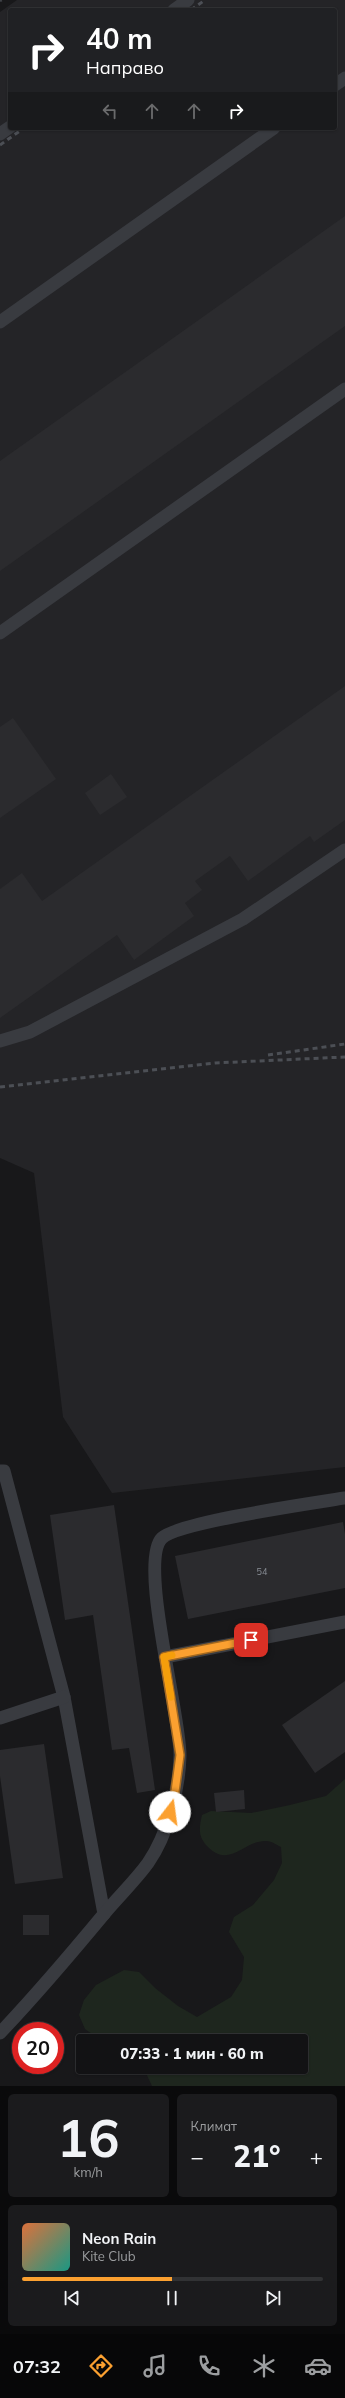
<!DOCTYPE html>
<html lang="ru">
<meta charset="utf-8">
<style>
:root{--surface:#121214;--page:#1b1b1d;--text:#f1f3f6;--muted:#9c9ea0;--line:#313234;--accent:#fba030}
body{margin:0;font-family:Mulish,sans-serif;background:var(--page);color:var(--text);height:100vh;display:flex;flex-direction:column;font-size:15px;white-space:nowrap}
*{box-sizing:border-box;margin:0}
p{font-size:13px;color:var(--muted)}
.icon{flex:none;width:22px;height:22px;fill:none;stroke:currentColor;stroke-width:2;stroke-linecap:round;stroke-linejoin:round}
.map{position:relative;height:2086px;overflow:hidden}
.drawer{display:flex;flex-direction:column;gap:8px;padding:8px;background:#0a0a0b;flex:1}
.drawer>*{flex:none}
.guide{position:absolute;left:8px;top:8px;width:329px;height:122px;border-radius:4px;box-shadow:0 1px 3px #0004,0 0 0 1px var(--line);background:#202124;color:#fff;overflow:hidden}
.speed{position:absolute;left:12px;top:2022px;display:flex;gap:8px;font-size:20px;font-weight:700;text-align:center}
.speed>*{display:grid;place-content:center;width:52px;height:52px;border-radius:50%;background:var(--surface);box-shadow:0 1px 3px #0004,0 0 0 1px var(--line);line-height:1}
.speed .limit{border:6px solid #d22;background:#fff;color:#111}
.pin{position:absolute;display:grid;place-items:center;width:34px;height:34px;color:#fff;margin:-17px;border-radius:8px;box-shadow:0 2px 6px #0006}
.me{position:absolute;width:44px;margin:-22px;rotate:15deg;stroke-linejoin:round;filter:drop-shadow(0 0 3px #0008)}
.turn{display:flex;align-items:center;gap:14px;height:84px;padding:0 12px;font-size:18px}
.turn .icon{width:52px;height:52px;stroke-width:2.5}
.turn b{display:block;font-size:28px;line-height:34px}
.lanes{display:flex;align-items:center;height:38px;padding:0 12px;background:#0003;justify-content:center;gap:20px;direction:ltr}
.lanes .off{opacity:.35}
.big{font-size:30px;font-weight:800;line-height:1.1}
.drawer .tile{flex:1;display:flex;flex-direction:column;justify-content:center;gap:6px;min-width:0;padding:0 14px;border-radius:6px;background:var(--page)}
.drawer .dial{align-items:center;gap:0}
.dial b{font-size:52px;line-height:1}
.song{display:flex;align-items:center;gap:12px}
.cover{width:48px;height:48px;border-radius:6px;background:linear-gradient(135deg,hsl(20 70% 55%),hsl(170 70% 35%))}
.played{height:4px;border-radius:2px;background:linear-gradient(90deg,var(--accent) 50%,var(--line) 50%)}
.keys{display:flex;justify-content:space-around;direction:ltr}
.heat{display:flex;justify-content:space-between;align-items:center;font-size:22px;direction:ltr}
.drawer .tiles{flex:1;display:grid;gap:8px;grid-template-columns:1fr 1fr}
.tile:last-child{grid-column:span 2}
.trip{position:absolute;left:76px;top:2034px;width:232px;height:40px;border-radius:4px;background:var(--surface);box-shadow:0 1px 3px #0004,0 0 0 1px var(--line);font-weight:800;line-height:40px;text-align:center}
.tabs{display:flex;height:64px;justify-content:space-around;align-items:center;background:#070708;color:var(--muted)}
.tabs .icon{width:28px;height:28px}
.tabs .current{color:var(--accent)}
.tabs b{font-size:18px;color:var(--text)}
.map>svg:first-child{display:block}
.built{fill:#242427;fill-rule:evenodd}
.green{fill:#1e261e}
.building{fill:#2b2b2e}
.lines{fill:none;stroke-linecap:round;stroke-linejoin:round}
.path{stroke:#3f4247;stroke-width:2.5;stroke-dasharray:2 3;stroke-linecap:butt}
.service{stroke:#393b40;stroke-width:13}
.rail{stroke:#4c4f55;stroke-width:3;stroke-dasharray:5 4;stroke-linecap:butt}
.route-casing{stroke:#a3681f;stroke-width:10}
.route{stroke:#fba030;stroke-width:7}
.slow{stroke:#f59e0b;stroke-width:7}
.labels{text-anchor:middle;stroke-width:4;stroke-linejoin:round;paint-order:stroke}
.number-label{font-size:9px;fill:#8a8f97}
</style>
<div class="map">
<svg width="345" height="2086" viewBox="0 0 345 2086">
<rect width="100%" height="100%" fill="#18181a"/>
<!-- built -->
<path class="built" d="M17,0H345V1467L112,1493L63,1417L34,1173L0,1158V12ZM10,10H335V128H10Z"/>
<!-- green -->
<path class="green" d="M345,1779V2086H152L145,2071L140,2067H301V2041H102L85,2029L79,2015L84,2000L96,1985L124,1970L139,1972L155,1988L178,2006L197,2017L231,1997L242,1980L244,1957L229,1932L234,1917L253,1905L274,1880L282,1863L281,1847C277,1845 271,1841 267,1841C245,1839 229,1870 207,1846C198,1836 199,1829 202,1815L211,1811L251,1813L290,1805L326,1796Z"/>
<!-- building -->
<g class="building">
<path d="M345,216V326L0,571V461Z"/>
<path d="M345,686V820L314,842L310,836L248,881L230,856L195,881L202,890L185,903L194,916L134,960L117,935L0,1018V889L22,873L42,901Z"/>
<path d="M13,718L56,779L0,818V727Z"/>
<path d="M111,774L127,797L100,815L85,793Z"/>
<path d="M114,1505L155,1790L137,1793L129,1748L112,1750L93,1615L65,1620L50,1515Z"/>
<path d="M343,1522L345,1534V1588L188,1619L175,1556Z"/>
<path d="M345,1681V1752L315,1773L282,1725Z"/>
<path d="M44,1744L63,1878L15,1884L0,1776V1750Z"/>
<path d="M244,1790L245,1809L216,1812L214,1793Z"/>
<rect x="23" y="1915" width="26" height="20"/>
</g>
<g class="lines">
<!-- path -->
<path class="path" d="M0,1L2,0"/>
<!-- service -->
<g class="service">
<path d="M174,10L188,0"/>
<path d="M335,85L345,78"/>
<path d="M0,134L10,127"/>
<path d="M0,322L274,128"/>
<path d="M0,633L345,389"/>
<path d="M0,1041L30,1032L243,919L345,850"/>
<path d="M0,1471H4L64,1697L104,1914"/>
<path d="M165,1657L345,1622"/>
<path d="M0,1718L64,1697"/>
<path d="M0,2033C36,1995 70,1955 104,1914C118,1897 135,1881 148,1863C168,1834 179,1790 180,1756C181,1717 138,1561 162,1538C179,1522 314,1503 345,1498"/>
</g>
<!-- rail -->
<g class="rail">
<path d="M191,10L205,0"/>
<path d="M0,145L24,128"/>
<path d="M268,1055L345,1044"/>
<path d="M0,1087L215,1063L345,1057"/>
</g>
</g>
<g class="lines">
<defs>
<path id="route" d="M170,1812L174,1799L180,1755L164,1657L251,1640"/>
</defs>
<!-- route casing -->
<use href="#route" class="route-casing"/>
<!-- route -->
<use href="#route" class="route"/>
<!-- slow -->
<path class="slow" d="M171,1697L164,1657L172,1655"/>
</g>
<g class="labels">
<!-- number labels -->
<g class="number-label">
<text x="262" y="1575">54</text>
</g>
</g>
</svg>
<div class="speed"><div class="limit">20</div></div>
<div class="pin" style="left:251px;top:1640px;background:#d93025"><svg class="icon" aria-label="arrive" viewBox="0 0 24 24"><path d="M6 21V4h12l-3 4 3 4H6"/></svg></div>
<svg class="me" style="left:170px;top:1812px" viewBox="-20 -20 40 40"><circle r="19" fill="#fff"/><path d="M0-13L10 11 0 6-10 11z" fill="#fba030"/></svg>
<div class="trip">07:33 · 1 мин · 60 m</div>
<div class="guide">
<div class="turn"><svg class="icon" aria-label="right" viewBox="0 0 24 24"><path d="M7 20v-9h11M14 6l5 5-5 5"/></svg><div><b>40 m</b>Направо</div></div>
<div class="lanes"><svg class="icon off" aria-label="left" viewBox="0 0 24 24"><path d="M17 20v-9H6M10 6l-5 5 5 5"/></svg><svg class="icon off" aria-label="ahead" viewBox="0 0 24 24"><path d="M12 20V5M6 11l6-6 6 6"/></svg><svg class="icon off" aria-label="ahead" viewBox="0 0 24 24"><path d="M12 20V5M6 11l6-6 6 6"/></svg><svg class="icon" aria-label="right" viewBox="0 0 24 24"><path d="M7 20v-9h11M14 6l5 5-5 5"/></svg></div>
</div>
</div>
<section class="drawer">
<div class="tiles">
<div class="tile dial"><b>16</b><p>km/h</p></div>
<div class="tile"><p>Климат</p>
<div class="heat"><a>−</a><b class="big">21°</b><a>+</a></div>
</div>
<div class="tile">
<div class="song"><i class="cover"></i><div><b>Neon Rain</b><p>Kite Club</p></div></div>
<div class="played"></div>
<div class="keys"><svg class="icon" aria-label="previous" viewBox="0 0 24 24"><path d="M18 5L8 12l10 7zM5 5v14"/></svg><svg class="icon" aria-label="pause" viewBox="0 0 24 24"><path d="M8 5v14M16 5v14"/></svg><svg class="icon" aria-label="next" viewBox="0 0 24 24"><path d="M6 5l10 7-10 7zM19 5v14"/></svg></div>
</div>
</div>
</section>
<nav class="tabs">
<b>07:32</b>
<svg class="icon current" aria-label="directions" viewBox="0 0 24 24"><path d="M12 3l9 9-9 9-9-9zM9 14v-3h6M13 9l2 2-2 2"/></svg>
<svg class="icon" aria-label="music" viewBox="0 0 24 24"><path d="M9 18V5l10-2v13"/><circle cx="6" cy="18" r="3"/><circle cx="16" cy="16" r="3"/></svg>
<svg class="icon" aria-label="phone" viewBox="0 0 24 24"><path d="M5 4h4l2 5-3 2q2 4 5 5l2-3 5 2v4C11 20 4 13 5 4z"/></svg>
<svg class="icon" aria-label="climate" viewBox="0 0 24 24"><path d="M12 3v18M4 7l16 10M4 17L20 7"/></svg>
<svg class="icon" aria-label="car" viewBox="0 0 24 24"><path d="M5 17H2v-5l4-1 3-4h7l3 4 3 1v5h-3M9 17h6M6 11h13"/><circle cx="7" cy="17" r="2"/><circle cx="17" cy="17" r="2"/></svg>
</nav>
